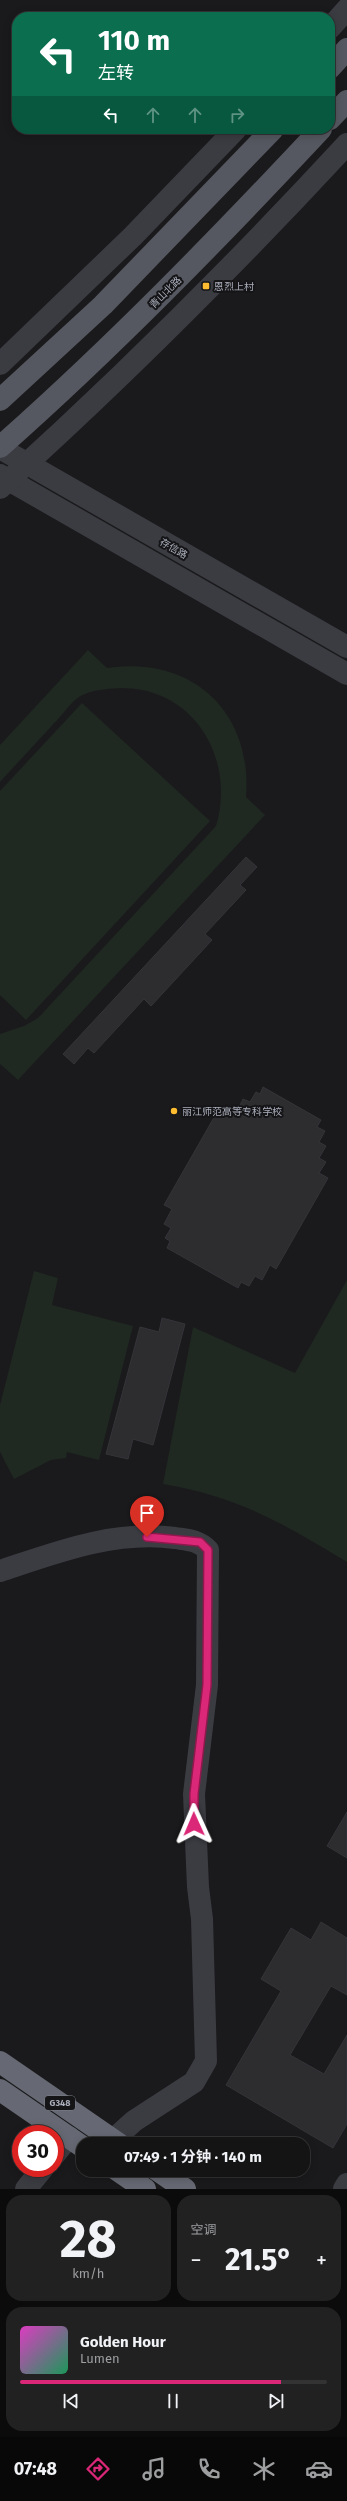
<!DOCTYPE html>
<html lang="zh">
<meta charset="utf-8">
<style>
:root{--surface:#141415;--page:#212122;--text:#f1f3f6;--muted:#9d9ea0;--line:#333334;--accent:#db2777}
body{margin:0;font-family:"Fira Sans","Noto Sans SC",sans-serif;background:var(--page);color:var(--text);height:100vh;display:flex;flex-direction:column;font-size:15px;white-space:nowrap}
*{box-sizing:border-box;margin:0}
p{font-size:13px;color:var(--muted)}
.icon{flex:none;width:22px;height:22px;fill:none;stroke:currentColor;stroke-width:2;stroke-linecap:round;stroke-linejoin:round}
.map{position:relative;height:2189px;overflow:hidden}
.panel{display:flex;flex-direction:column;gap:6px;padding:6px;background:#0b0b0c;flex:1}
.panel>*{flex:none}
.guide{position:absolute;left:12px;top:12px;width:323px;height:122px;border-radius:16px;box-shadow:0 2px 10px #0003,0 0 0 1px var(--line);background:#0b6e4f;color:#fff;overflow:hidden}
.speed{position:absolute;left:12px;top:2125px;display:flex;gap:8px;font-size:20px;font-weight:700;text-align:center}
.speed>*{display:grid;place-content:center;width:52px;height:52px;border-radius:50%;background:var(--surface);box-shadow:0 2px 10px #0003,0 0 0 1px var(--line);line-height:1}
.speed .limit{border:6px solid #d22;background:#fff;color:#111}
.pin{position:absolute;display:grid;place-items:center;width:34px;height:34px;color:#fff;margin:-41px -17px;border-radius:50% 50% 50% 0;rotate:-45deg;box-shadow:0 0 4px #0007}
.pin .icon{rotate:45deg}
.me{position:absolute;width:44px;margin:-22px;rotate:359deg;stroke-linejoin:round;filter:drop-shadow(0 0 3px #0008)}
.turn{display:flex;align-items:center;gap:14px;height:84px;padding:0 20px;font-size:18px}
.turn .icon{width:52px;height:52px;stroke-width:2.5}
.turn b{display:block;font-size:28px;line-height:34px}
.lanes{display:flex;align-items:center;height:38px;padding:0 20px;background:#0003;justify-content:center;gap:20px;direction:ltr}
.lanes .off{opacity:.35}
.big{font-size:30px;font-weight:700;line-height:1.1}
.panel .tile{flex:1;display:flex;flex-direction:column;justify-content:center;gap:6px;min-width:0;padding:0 14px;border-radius:16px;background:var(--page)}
.panel .dial{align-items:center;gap:0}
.dial b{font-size:52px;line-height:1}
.song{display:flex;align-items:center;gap:12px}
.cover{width:48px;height:48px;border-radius:6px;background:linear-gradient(135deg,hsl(310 70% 55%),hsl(150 70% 35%))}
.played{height:4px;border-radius:2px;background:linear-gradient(90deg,var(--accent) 85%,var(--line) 85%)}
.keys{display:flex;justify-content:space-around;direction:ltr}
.heat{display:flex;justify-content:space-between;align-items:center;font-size:22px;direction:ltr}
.panel .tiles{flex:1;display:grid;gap:6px;grid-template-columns:1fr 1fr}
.tile:last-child{grid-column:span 2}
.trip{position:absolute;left:76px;top:2137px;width:234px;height:40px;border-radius:16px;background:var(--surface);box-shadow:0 2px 10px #0003,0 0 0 1px var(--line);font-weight:700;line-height:40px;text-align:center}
.dock{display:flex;height:64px;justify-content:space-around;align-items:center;background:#080808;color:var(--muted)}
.dock .icon{width:28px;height:28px}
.dock .active{color:var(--accent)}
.dock b{font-size:18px;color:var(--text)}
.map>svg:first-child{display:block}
.green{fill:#1f2821}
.building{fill:#2d2d30;stroke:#343439}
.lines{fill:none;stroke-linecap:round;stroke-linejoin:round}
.minor{stroke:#3b3c42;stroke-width:22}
.major{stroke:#565861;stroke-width:22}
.highway{stroke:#666973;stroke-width:22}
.route-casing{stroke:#8e194d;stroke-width:10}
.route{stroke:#db2777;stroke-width:7}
.poi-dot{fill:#febd31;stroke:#151517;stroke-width:1.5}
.labels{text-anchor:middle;stroke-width:4;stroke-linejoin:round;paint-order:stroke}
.shield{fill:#151517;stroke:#7f828b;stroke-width:1}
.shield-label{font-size:9px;font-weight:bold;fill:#acb0bd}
.poi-label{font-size:10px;fill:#acb0bd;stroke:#151517;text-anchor:start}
.street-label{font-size:10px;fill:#acb0bd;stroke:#151517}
</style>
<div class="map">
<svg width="347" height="2189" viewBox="0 0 347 2189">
<rect width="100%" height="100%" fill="#1a1a1c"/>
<!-- green -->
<g class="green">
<path d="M88,650L107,668C192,655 253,712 246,797L265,815L18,1080L0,1064V1034L24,1026L38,1018L216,826C236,759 194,687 120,688C107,689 90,690 79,697C71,702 64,713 58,719C39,740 19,761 0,782V745Z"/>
<path d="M82,703L210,821L26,1020L0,995V791Z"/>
<path d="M34,1271L58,1278L52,1305L133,1326L99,1460L67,1452L66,1458L51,1460L14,1479L0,1452V1405Z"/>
<path d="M347,1280V1562C282,1523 239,1497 163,1484L193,1327L295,1373Z"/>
</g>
<!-- building -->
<g class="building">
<path d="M246,857L257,867L240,885L246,890L205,934L212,940L151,1006L144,999L94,1053L88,1048L74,1064L63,1054Z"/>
<path d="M263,1087L321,1120L317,1127L325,1131L319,1142L326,1146L319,1158L326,1162L319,1173L328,1178L276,1269L270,1265L262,1280L255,1276L249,1286L241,1282L238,1288L167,1248L170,1241L165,1238L171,1228L164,1224L172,1209L164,1205L216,1114L224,1119L231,1107L237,1111L243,1099L250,1102L256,1092L260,1094Z"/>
<path d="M162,1318L185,1324L153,1445L133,1439L128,1459L106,1454L140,1327L159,1332Z"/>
<path d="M347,1812V1858L327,1846Z"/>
<path d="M321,1922L347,1938V1995L331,1986L290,2055L324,2074L347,2035V2124L333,2148L226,2085L281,1991L261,1979L291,1928L311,1940Z"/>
</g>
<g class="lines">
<!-- minor -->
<g class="minor">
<path d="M330,28L347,9"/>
<path d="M0,364L133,236L236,129"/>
<path d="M0,448L347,647"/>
<path d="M0,475L347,674"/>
<path d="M0,488C121,379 236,264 347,144"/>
<path d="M0,1571C57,1552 114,1530 175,1538C188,1540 198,1540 208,1550L207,1685L194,1794L198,1887L202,1919L206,2061L194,2082L134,2121L113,2140"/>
<path d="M55,2154L69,2137"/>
<path d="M26,2189L43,2168"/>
<path d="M344,2189L347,2184"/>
</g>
<!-- major -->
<g class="major">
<path d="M330,68L347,49"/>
<path d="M330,119L347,101"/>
<path d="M0,400L103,305L273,129"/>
<path d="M0,447C113,347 218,239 321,129"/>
</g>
<!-- highway -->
<g class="highway">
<path d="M0,2062L119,2144"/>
<path d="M0,2090L83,2147"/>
<path d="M117,2170L145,2189"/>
<path d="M157,2170L185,2189"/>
</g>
</g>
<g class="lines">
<defs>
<path id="route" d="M147,1537L200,1542L208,1550L207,1685L194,1794V1824"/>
</defs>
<!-- route casing -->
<use href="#route" class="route-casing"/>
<!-- route -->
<use href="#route" class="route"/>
</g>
<!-- markers -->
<g class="poi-dot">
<rect x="202" y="282" width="8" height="8" rx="2"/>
<circle cx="174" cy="1111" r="4"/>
</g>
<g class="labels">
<!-- shield labels -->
<rect class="shield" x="45" y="2096" width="30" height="14" rx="3"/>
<g class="shield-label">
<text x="60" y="2106">G348</text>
</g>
<!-- poi labels -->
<g class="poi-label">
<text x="214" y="290">恩烈上村</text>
<text x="182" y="1115">丽江师范高等专科学校</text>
</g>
<!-- street labels -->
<g class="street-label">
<text transform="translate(165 292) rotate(-45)" y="4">青山北路</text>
<text transform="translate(174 548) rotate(30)" y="4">存信路</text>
</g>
</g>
</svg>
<div class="speed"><div class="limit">30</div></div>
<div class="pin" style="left:147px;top:1537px;background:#d93025"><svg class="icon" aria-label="arrive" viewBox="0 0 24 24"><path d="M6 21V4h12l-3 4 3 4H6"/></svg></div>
<svg class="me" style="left:194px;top:1824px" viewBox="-20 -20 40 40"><path d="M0-17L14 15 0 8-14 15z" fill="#db2777" stroke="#fff" stroke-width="4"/></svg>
<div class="trip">07:49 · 1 分钟 · 140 m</div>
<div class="guide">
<div class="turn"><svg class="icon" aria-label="left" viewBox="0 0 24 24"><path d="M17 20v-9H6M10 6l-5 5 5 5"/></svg><div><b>110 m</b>左转</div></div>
<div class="lanes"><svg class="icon" aria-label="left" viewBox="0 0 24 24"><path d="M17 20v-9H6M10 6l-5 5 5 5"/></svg><svg class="icon off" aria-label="ahead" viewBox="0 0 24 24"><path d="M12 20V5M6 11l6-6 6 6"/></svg><svg class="icon off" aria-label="ahead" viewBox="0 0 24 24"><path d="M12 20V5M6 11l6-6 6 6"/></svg><svg class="icon off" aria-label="right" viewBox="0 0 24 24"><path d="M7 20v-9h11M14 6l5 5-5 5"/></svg></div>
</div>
</div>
<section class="panel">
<div class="tiles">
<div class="tile dial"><b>28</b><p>km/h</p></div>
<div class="tile"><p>空调</p>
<div class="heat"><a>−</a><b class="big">21.5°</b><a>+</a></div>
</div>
<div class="tile">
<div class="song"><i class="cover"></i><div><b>Golden Hour</b><p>Lumen</p></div></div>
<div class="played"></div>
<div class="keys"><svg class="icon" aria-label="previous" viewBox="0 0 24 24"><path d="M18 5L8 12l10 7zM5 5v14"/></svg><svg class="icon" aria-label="pause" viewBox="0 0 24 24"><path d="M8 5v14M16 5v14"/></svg><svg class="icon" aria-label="next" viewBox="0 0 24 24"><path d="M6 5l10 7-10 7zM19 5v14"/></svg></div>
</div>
</div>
</section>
<nav class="dock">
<b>07:48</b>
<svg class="icon active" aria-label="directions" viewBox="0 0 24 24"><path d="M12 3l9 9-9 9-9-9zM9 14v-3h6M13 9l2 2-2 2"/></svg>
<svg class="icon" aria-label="music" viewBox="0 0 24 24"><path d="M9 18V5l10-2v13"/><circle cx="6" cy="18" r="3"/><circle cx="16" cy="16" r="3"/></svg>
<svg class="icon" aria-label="phone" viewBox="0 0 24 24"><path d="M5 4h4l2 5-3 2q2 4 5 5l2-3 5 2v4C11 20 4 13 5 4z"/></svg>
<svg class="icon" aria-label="climate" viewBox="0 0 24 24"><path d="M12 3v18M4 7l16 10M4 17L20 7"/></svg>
<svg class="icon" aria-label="car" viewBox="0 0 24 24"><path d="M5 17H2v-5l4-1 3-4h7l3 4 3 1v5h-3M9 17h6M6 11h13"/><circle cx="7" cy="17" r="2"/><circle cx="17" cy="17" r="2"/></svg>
</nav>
